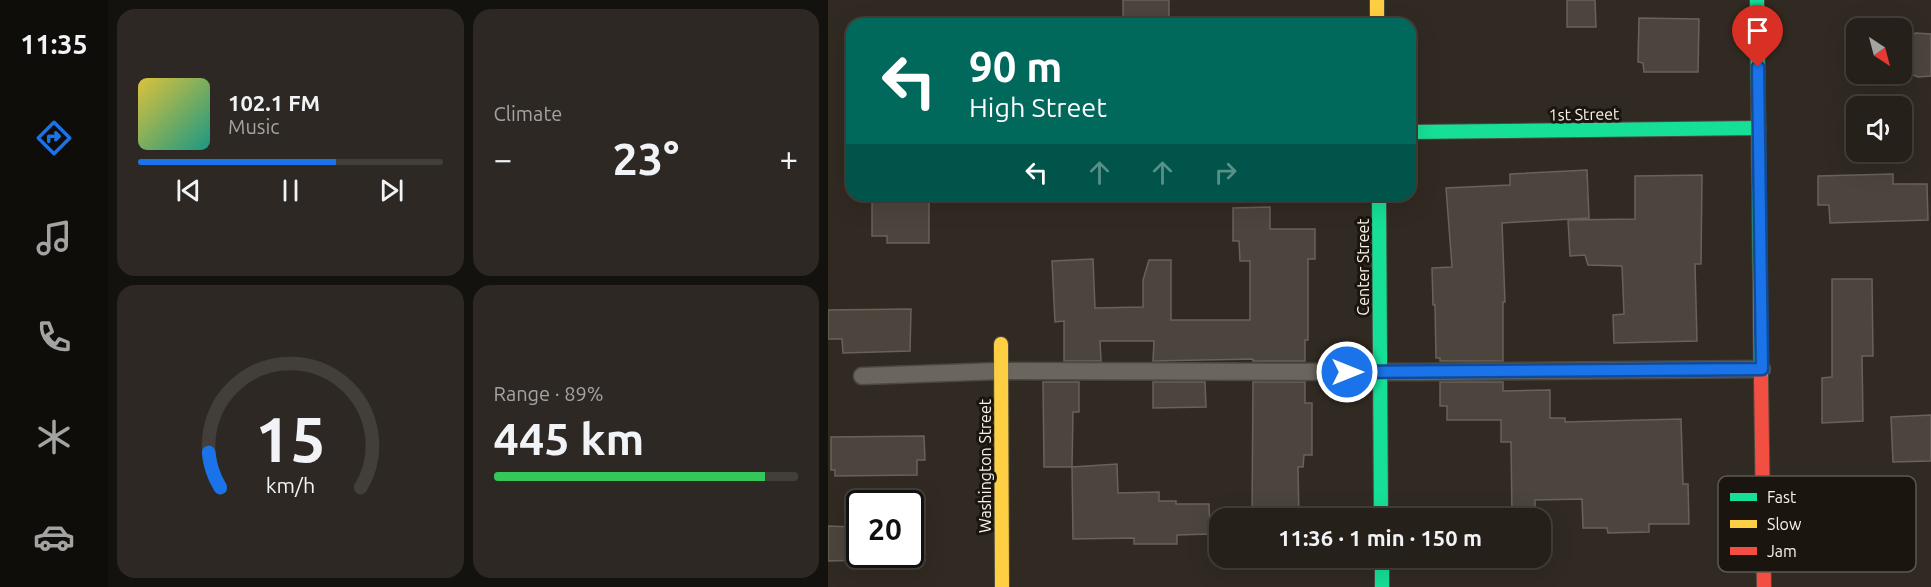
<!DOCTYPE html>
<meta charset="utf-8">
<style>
:root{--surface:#25201a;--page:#2d2823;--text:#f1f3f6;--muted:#a3a3a2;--line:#423e39;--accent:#1a73e8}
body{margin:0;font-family:Ubuntu,sans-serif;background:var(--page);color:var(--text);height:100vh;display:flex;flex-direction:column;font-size:22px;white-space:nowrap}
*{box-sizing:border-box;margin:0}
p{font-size:20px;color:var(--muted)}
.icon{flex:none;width:33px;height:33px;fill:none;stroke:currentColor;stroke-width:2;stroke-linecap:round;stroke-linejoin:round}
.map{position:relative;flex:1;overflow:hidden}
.drawer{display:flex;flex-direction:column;gap:9px;padding:9px;background:#14120e;width:720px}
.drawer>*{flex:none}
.banner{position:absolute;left:18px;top:18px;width:570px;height:183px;border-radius:18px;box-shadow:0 6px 24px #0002,0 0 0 2px var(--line);background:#00695c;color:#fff;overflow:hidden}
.needle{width:39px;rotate:144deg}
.fabs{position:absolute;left:1018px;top:18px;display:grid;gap:12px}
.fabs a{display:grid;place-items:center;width:66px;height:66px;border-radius:12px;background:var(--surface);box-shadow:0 6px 24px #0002,0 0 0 2px var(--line);font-size:30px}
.speed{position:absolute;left:18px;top:490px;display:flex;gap:12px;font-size:30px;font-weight:700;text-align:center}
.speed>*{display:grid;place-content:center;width:78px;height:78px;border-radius:50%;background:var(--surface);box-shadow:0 6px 24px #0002,0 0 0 2px var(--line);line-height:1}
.speed .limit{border:3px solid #111;border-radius:9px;background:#fff;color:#111}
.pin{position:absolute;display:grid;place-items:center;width:51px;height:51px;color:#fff;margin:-62px -26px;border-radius:50% 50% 50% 0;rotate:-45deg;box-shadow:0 0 6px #0007}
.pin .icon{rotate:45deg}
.me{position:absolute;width:66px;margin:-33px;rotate:90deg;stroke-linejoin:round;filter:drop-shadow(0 0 4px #0008)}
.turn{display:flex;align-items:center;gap:21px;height:126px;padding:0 24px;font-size:27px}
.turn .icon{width:78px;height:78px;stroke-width:2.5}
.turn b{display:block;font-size:42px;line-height:51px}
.lanes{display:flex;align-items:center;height:57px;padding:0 24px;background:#0003;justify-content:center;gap:30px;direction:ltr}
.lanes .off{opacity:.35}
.big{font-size:45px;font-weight:600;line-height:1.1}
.drawer .tile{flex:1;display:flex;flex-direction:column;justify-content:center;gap:9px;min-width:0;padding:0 21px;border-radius:18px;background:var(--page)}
.drawer .dial{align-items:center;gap:0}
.dial svg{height:156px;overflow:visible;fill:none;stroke:var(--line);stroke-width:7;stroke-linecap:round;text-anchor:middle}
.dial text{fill:var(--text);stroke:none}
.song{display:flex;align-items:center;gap:18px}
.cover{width:72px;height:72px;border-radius:9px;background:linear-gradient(135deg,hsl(50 70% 55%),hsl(170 70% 35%))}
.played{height:6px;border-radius:3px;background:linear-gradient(90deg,var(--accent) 65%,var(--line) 65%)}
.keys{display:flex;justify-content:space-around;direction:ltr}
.heat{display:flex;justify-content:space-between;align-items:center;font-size:33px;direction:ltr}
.charge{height:9px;border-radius:4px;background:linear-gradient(90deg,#34c759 89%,var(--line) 0)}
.drawer .tiles{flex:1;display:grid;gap:9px;grid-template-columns:repeat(2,1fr)}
.trip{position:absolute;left:381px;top:508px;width:342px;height:60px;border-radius:18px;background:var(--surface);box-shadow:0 6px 24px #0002,0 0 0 2px var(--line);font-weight:600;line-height:60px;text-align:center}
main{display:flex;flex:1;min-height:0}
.dock{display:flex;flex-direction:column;width:108px;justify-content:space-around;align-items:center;background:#0f0d0a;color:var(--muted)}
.dock .icon{width:42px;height:42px}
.dock .on{color:var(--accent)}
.dock b{font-size:27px;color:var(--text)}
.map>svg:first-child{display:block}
.building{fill:#4c453d;stroke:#68625b;stroke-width:1.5}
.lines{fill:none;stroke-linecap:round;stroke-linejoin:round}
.lane-casing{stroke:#4d4841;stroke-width:19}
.fast-casing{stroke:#4d4841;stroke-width:16}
.slow-casing{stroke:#4d4841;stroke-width:16}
.jam-casing{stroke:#4d4841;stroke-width:16}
.lane{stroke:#6a655e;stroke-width:16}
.fast{stroke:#16e098;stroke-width:14}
.slow{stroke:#ffcf43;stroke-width:14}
.jam{stroke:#f24e42;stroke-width:14}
.route-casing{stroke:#114b97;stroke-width:15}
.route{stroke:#1a73e8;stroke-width:10}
.labels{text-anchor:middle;stroke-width:6;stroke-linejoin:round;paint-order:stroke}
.street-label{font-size:16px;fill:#fbf3ea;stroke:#1a150e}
.key{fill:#1a150e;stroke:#5e5850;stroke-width:1.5}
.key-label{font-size:16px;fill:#fbf3ea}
</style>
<main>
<nav class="dock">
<b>11:35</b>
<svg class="icon on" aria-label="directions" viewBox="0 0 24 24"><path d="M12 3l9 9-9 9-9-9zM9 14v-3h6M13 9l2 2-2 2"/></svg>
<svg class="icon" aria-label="music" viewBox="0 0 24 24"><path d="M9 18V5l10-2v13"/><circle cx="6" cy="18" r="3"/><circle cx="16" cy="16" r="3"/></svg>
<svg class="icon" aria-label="phone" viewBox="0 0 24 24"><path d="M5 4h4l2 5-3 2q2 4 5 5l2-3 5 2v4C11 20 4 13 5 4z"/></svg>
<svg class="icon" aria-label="climate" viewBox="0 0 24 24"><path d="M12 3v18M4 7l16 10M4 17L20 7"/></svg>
<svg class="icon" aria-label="car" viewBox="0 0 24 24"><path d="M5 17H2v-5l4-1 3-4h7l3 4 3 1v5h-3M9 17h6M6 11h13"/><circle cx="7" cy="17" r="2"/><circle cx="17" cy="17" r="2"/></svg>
</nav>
<section class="drawer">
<div class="tiles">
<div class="tile">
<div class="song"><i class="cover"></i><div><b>102.1 FM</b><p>Music</p></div></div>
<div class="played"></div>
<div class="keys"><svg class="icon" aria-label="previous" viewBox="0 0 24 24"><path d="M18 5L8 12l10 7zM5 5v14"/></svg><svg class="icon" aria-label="pause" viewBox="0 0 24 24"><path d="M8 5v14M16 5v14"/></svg><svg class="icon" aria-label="next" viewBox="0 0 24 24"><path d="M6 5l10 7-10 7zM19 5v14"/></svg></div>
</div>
<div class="tile"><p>Climate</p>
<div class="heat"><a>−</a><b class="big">23°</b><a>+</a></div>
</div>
<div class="tile dial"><svg viewBox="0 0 100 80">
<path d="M14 69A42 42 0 1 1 86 69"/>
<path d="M14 69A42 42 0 0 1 8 51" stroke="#1a73e8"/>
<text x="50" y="56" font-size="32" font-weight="700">15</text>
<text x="50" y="72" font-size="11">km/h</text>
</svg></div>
<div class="tile"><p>Range · 89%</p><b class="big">445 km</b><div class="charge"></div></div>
</div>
</section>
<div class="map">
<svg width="1103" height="587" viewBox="0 0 1103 587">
<rect width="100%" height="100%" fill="#312a22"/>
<!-- building -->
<g class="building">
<rect x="295" y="0" width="46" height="24"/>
<path d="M739,0H767L768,27H739Z"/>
<path d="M811,18L871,19L870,72H816L815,63L810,62Z"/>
<path d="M1088,33L1103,34V76L1090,77L1074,70V42L1081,36Z"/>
<path d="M759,170L761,218L674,223L677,302H675V361H612V358H608L607,305H605L604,268L624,267L618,188L682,185V174Z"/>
<path d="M1065,174V184H1099L1100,220L1002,223L1001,205H990V176Z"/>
<path d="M874,175L873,264H867L869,341L786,343L785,315L796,314L794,266L760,265L757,255L742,256L740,220L807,219V176Z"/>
<path d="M44,195H101V243H59V236H44Z"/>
<path d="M442,207V229H487V259H480V340H477V361H425V359L325,361L326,341H272L273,361H236V321L227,322L224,261L265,259L267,308L315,307V280L321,260H343V320H422V261H412L411,241H405V208Z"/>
<path d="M1004,279H1044L1045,356H1034L1035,421L994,423V378L1004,377Z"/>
<path d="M83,309L82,351L15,353L14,339H0V310Z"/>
<path d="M215,382H251V412H245L244,467H216Z"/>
<path d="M325,382H377L378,407L325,408Z"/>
<path d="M425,382H477V403H484V455H476L475,467H470L471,519H424Z"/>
<path d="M612,382H675V391L722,390V418H737V422L853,419L855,484H860L861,524H821V532L780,533L779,528H755L754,499L707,500V519H684L683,442H673V420H619V406H612Z"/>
<path d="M1103,415V461L1065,462L1063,417Z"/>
<path d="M96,436L97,460H89V475L7,476V470H3V437Z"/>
<path d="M289,464L290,493L331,492V501H348V504H381L382,534L349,535V544H306V538L245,539L244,467Z"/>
<path d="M0,526L25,527L33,560L0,561Z"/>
</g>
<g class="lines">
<defs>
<path id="lane" d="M34,376L173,371L594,372L934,369"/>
<g id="fast">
<path d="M929,0L933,377"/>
<path d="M582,132L931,128"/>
<path d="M551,195L553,519"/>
<path d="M554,558V587"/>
</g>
<g id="slow">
<path d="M549,0V24"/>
<path d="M173,344L174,587"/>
</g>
<path id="jam" d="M933,377L936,587"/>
</defs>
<!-- lane casing -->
<use href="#lane" class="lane-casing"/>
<!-- fast casing -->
<use href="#fast" class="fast-casing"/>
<!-- slow casing -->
<use href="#slow" class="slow-casing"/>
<!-- jam casing -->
<use href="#jam" class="jam-casing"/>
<!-- lane -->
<use href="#lane" class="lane"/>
<!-- fast -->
<use href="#fast" class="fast"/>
<!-- slow -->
<use href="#slow" class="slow"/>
<!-- jam -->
<use href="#jam" class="jam"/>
</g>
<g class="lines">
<defs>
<path id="route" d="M519,372L934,369L930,67"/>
</defs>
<!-- route casing -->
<use href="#route" class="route-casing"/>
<!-- route -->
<use href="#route" class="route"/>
</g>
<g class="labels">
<!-- street labels -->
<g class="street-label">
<text transform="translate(756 114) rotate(-1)" y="6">1st Street</text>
<text transform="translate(535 267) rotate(-90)" y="6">Center Street</text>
<text transform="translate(157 466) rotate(-90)" y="6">Washington Street</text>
</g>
</g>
<!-- legend -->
<rect x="890" y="476" width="198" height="96" rx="9" class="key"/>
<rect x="902" y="493" width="27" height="8" fill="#16e098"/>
<rect x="902" y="520" width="27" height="8" fill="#ffcf43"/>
<rect x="902" y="547" width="27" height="8" fill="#f24e42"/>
<g class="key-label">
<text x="939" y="503">Fast</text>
<text x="939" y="530">Slow</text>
<text x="939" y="557">Jam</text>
</g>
</svg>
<div class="fabs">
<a><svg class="needle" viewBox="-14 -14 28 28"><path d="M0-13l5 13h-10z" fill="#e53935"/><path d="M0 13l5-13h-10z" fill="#a3a3a2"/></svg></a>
<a><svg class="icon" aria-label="sound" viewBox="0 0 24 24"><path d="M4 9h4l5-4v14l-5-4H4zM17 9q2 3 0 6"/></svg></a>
</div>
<div class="speed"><div class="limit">20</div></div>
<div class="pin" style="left:930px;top:67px;background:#d93025"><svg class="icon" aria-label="arrive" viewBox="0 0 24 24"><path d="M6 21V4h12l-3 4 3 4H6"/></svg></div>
<svg class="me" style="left:519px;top:372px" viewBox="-20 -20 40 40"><circle r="17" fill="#1a73e8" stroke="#fff" stroke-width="3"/><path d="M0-11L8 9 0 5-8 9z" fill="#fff"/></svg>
<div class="trip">11:36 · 1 min · 150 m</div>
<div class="banner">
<div class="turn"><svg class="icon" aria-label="left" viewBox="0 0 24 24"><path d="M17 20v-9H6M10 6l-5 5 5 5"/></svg><div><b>90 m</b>High Street</div></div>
<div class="lanes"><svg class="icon" aria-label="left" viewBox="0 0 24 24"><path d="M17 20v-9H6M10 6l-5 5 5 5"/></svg><svg class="icon off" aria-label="ahead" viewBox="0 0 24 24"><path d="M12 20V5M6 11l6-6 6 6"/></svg><svg class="icon off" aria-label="ahead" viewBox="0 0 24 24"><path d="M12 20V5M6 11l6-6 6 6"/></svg><svg class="icon off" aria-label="right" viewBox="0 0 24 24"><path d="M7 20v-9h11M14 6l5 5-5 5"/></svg></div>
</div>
</div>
</main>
